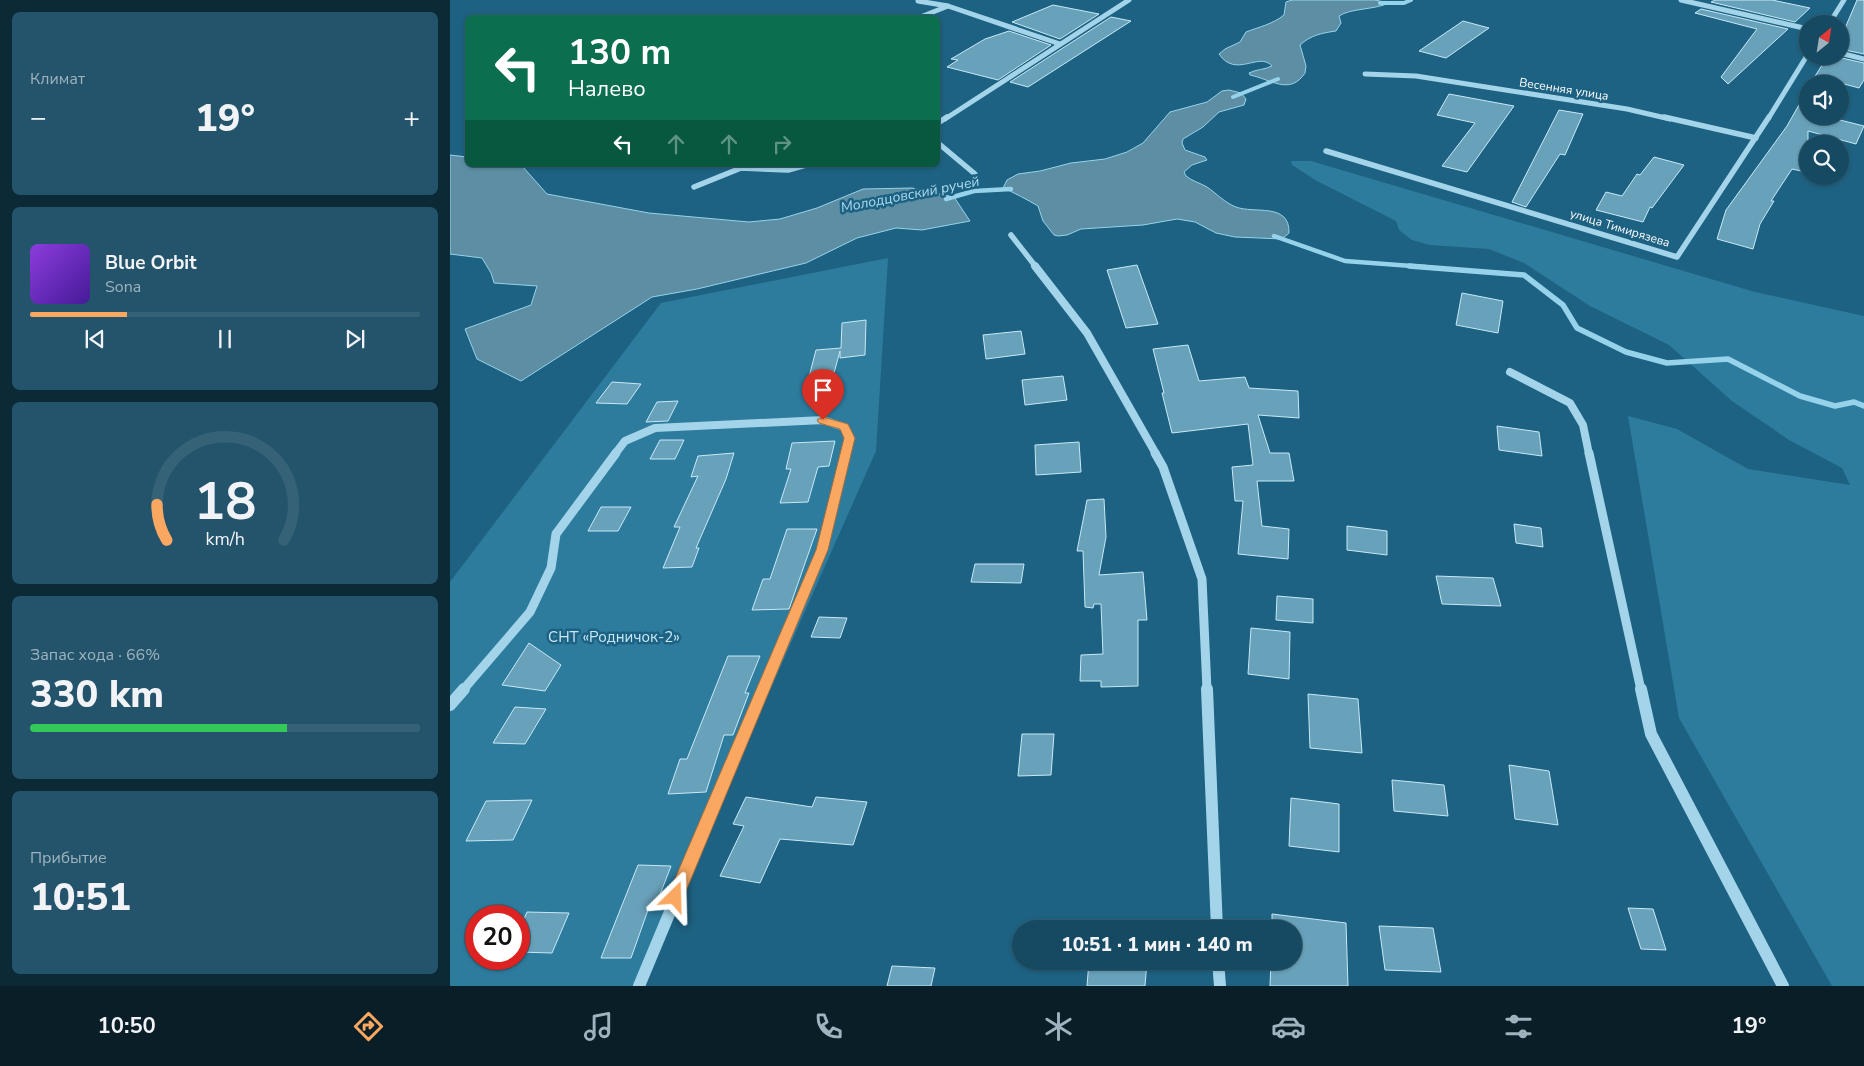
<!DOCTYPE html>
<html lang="ru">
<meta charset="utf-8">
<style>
:root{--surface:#164a62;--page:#23546b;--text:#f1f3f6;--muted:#9eb3be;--line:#356277;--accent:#f9a761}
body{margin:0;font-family:"Nunito Sans",sans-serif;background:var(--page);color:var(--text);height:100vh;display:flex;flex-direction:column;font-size:19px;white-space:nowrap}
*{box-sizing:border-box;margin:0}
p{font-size:16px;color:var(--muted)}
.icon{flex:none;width:28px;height:28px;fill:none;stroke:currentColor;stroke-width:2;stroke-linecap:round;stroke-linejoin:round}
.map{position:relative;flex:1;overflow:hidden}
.details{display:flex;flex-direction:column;gap:12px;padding:12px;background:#0c2936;width:450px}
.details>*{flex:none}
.top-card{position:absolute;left:15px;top:15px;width:475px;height:152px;border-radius:8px;box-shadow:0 1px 4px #0004,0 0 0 1px var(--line);background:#0b6e4f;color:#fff;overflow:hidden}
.needle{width:32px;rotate:30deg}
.tools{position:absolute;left:1349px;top:15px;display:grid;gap:10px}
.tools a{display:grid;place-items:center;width:50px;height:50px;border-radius:50%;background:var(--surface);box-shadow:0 1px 4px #0004,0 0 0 1px var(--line);font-size:25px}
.speed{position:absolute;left:15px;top:905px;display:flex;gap:10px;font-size:25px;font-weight:700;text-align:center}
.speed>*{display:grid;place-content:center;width:65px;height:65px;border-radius:50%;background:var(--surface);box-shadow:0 1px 4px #0004,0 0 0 1px var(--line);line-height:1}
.speed .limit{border:8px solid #d22;background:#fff;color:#111}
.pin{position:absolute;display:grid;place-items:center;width:42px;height:42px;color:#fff;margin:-51px -21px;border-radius:50% 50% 50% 0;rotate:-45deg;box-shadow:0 0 5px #0007}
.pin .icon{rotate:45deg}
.me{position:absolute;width:55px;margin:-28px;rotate:22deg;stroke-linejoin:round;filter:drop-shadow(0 0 4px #0008)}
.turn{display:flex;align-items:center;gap:18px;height:105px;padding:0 20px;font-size:22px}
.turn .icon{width:65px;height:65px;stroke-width:2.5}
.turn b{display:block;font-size:35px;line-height:42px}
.lanes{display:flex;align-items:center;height:48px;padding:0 20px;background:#0003;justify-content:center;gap:25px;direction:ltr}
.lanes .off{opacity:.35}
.big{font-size:38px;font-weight:800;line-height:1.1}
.details .widget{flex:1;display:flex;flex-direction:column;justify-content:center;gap:8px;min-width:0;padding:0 18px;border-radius:8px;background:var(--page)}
.details .dial{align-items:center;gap:0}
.dial svg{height:130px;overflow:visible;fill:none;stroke:var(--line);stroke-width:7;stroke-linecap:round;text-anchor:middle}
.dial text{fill:var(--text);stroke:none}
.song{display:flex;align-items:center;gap:15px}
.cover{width:60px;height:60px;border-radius:8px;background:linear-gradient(135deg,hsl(270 70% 55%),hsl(260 70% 35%))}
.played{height:5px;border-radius:2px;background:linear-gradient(90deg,var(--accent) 25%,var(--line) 25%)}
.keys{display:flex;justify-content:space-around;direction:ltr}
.heat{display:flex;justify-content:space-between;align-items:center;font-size:28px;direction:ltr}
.charge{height:8px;border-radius:4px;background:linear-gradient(90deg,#34c759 66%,var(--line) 0)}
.trip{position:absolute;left:562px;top:920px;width:290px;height:50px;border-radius:25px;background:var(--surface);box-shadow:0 1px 4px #0004,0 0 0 1px var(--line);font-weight:800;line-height:50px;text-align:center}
.tabs{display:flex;height:80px;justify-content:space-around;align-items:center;background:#091e27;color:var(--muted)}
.tabs .icon{width:35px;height:35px}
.tabs .current{color:var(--accent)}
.tabs b{font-size:22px;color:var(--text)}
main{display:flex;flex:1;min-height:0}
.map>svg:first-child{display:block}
.green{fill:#2d7c9e;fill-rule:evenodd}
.water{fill:#5d8ea4;stroke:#96d3eb}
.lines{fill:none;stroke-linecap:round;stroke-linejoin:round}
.stream-far2{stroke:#96d3eb;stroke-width:4}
.stream-far1{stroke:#96d3eb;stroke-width:4.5}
.stream{stroke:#96d3eb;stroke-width:5.5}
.building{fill:#68a1ba;stroke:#c7e9f7}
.minor-far4{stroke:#a3d4e9;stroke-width:5}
.minor-far3{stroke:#a3d4e9;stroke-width:5.5}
.minor-far2{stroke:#a3d4e9;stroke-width:8}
.minor-far1{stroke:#a3d4e9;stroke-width:9}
.minor{stroke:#a3d4e9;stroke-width:12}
.route{fill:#f9a761;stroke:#a26d3f}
.labels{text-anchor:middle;stroke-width:5;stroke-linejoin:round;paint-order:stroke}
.far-street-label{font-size:12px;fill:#fff;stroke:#1d6282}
.far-water-label{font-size:14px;font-style:italic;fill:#aeddf1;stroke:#1d6282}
.park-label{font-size:15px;fill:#c7e9f7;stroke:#1d6282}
</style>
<main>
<section class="details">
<div class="widget"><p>Климат</p>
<div class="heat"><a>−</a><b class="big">19°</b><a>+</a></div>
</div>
<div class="widget">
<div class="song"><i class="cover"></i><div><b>Blue Orbit</b><p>Sona</p></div></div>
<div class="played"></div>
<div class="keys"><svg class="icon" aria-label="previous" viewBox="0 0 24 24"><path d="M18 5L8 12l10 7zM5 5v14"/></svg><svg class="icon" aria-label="pause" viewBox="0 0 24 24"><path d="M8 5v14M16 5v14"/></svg><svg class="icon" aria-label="next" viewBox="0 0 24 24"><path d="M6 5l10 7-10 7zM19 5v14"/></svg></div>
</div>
<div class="widget dial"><svg viewBox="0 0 100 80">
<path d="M14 69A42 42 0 1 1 86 69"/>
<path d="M14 69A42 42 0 0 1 8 47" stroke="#f9a761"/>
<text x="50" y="56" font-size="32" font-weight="700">18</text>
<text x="50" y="72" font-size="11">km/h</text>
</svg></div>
<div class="widget"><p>Запас хода · 66%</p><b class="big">330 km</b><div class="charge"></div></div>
<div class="widget"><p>Прибытие</p><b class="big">10:51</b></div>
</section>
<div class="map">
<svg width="1414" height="986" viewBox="0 0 1414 986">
<rect width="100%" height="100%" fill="#1d6282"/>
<!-- green -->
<g class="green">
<path d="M841,161H861L1305,292L1414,316V986H1382L1229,718L1178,416L1227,429L1298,469L1400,485L1392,468L1339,440L1282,401L1219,345L1140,306L1074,263L1039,249L980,245L962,240L949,230L946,221L867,181L842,165Z"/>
<path d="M438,258L426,451L189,986H0V582L211,303ZM26,916H69V959H26Z"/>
</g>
<!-- water -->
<g class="water">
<path d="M842,0H925L939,3C924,10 901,8 889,16L891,23L886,31C872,33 861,35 850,45L856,66L855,73C840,96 820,79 800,75L799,73C807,69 814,70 822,66C809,51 786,79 769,54L775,49L790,42L796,32C809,27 823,24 834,15L836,2Z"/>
<path d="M779,90L791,93L796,99L794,105L769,112L753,127L733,139L732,143L735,150L755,157L757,160L742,165L734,172L736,176C742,181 750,183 757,187C766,193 775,203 786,207C804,214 840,202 839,233L832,239L785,237L766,233L745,222L727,219L693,225L631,229L617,235L608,236L604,235L593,221L588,206C576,199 565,193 553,188L557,180L568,174L590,171L621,163L655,159L677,152L693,143L720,112L757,102L772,91Z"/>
<path d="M0,155L17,157L18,165H67L73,167L97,194L199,213L299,222L330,219L367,208L413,189L462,188L504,197L520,221L472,230L446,228L407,238L356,263L247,289L202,297L71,381L27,359L15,329L81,305L87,286L44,283L41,273L32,258L0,254Z"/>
</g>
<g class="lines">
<!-- stream-far2 -->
<g class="stream-far2">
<path d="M930,3H954L961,0"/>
<path d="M783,97L828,79"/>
</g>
<!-- stream-far1 -->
<g class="stream-far1">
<path d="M496,199L524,191L561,189"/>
<path d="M824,236L895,261L975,267"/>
</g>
<!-- stream -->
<path class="stream" d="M959,266L1074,275L1113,305L1127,328L1176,352L1217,363L1278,359L1350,396L1385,406L1404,402L1414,406"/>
</g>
<!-- building -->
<g class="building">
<path d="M1265,0H1322L1360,8L1345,22L1261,2Z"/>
<path d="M1407,0H1414V54L1390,49V40Z"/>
<path d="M603,5L649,14L610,39L562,22Z"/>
<path d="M1251,9L1338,29L1278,84L1271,77L1307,29L1245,13Z"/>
<path d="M661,17L681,21L578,87L560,82Z"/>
<path d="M1013,21L1039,28L996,58L969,51Z"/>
<path d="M559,31L601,45L548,80L497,67L508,60L501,59L535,39Z"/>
<path d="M1383,56L1414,63V80L1409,88L1394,84L1390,91V84H1360L1376,59L1381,60Z"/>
<path d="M1358,89V116H1374L1414,126L1406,144L1358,131V163L1351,171L1342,169L1321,201H1324L1310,224L1303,249L1267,239L1276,210L1337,126Z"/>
<path d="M999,94L1064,106L1017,172L992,166L1025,123L987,115Z"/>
<path d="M1109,110L1133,114L1115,155L1110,154L1076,207L1062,202Z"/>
<path d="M1204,157L1234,165L1202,208L1200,207L1193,222L1146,210L1156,192L1172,196L1187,174L1190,175Z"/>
<path d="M687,265L708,324L676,328L657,270Z"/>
<path d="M1012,293L1053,301L1048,333L1006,325Z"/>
<path d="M416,320L415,355L390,358V351L378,395L354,396L366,350L391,348L392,323Z"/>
<path d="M571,331L575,354L536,359L533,335Z"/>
<path d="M738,345L749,381L795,377L799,388L848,391L849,418L808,415L820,453H839L844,481H807L812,526L839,529L838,559L788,554L793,501H785L782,467L803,465L798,424L722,433L712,393H714L703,349Z"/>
<path d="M613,376L617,400L575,405L572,380Z"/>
<path d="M162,382L191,384L177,404L146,403Z"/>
<path d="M228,401L218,421L196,422L207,402Z"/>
<path d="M1047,426L1089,432L1092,456L1049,450Z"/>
<path d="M210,440H234L225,459H200Z"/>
<path d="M385,441L379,466L368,467L358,502L330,503L341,469H336L342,443Z"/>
<path d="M629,442L631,472L586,475L585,445Z"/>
<path d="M284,453L276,479L246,548H249L242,567L213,568L230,527H224L248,476L241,477L248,456Z"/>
<path d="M654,499L656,537L649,575L693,572L697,620H688V686L651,687V681H630L631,655L653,654L651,604H644L643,608L635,607L633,551H627L637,500Z"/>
<path d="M151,507H181L168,531H138Z"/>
<path d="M1064,524L1091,528L1093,547L1066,543Z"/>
<path d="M897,526L937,531V555L897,550Z"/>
<path d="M337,529H367L339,609L302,610L313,579H320Z"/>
<path d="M525,564H574L571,583L521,582Z"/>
<path d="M986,576L1043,578L1051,606L992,604Z"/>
<path d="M827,596L863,599V623L826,620Z"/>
<path d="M369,617L397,618L390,638L361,637Z"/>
<path d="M801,628L840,632L839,679L798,674Z"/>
<path d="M79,643L111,665L95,691L52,685Z"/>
<path d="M278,656H310L295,693H299L283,735H274L256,792L218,794L230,759H237Z"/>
<path d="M858,694L908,699L912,753L860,748Z"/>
<path d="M65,707L96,709L75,744L43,743Z"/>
<path d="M572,734H604L601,775L568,776Z"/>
<path d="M1059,765L1099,771L1108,825L1065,819Z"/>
<path d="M942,780L994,785L998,816L944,811Z"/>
<path d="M296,797L362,807L366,797L417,802L403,845L330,839L310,883L270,876L294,826L283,824Z"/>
<path d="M841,798L889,804V852L839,846Z"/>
<path d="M82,800L63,840L16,841L36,801Z"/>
<path d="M188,865L221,866L204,910H198L181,958H151Z"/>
<path d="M1178,908L1203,909L1216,950L1191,949Z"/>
<path d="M77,912L119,913L102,953L69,952V930Z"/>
<path d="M822,914L896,923L898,986H820L821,961H844V929H822Z"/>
<path d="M929,926L983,928L991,972L935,970Z"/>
<path d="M639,961H697L695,986H637Z"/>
<path d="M442,966L485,968L481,986H437Z"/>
</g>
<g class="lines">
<!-- minor-far4 -->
<g class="minor-far4">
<path d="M1231,0L1358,29"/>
<path d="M468,1L498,6L468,18"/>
<path d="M498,6L610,44"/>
<path d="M1379,24L1394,0"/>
<path d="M1390,53L1414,59"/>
<path d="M915,74L966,76L1177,109L1220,119"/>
<path d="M495,119L679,0"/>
<path d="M1318,119L1358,54"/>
</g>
<!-- minor-far3 -->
<g class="minor-far3">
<path d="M1214,117L1306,138"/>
<path d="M488,123L497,117"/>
<path d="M488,143L525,174"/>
<path d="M876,151L1227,257L1319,117"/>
<path d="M244,187L291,168L338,170L356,165"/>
<path d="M561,235L586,267"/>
</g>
<!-- minor-far2 -->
<g class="minor-far2">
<path d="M585,266L637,333L706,454"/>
<path d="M1060,372L1120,403L1133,425L1139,454"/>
<path d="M165,454L175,441L205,428L373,420L394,427L399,439L395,454"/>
</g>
<!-- minor-far1 -->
<g class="minor-far1">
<path d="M705,453L713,467L752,579L757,690"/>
<path d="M1139,453L1191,690"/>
<path d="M13,690L80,612L101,568L106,534L166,453"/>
<path d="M312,690L372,550L396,453"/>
</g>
<!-- minor -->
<g class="minor">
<path d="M757,689L767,929"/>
<path d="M1191,689L1201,734L1333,986"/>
<path d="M0,705L14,689"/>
<path d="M768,961L770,986"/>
<path d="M189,986L313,689"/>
</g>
</g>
<!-- route -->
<path class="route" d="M373,417L398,424L405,438L378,550L231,903L225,905L219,903L217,897L366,550L394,438L390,429L369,423L367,420Z"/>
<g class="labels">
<!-- far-street labels -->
<g class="far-street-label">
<text transform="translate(1114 89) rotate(9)" y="4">Весенняя улица</text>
<text transform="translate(1170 228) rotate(17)" y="4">улица Тимирязева</text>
</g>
<!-- far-water labels -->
<g class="far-water-label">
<text transform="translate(460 194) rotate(-11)" y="5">Молодцовский ручей</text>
</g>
<!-- park labels -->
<g class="park-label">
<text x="164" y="642">СНТ «Родничок-2»</text>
</g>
</g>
</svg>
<div class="tools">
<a><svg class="needle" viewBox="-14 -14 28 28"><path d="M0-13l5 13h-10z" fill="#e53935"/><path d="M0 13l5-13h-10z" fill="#9eb3be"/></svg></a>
<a><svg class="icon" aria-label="sound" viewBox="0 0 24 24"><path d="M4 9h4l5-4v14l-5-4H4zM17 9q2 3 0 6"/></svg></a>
<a><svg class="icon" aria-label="search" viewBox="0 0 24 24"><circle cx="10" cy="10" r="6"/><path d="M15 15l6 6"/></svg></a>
</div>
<div class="speed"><div class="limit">20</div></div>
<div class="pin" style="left:373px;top:420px;background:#d93025"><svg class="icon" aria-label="arrive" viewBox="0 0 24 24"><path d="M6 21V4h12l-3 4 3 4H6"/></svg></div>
<svg class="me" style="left:225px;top:897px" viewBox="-20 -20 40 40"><path d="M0-17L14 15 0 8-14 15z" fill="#f9a761" stroke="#fff" stroke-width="4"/></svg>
<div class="trip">10:51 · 1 мин · 140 m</div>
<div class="top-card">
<div class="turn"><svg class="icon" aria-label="left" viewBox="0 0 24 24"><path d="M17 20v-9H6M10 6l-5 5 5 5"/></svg><div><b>130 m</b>Налево</div></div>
<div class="lanes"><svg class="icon" aria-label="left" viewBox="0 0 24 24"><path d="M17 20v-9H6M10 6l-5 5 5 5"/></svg><svg class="icon off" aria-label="ahead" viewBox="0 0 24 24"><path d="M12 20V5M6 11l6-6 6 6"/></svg><svg class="icon off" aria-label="ahead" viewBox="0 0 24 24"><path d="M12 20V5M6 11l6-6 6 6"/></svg><svg class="icon off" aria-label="right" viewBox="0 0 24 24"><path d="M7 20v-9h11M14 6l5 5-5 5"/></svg></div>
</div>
</div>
</main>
<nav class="tabs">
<b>10:50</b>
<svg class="icon current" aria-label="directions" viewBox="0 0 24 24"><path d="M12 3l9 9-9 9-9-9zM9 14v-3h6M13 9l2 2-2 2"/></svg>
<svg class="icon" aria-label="music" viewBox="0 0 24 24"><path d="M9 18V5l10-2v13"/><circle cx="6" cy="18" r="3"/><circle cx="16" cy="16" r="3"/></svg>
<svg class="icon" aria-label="phone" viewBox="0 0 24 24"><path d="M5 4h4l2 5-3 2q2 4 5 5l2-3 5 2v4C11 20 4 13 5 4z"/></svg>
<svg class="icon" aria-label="climate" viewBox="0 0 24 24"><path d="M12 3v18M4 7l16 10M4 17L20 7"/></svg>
<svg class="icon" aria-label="car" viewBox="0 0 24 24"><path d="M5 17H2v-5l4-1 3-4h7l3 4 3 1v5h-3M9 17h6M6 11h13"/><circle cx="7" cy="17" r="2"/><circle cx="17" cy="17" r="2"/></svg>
<svg class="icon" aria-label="filters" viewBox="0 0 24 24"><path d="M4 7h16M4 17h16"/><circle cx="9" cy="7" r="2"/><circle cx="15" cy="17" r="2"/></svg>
<b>19°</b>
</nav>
